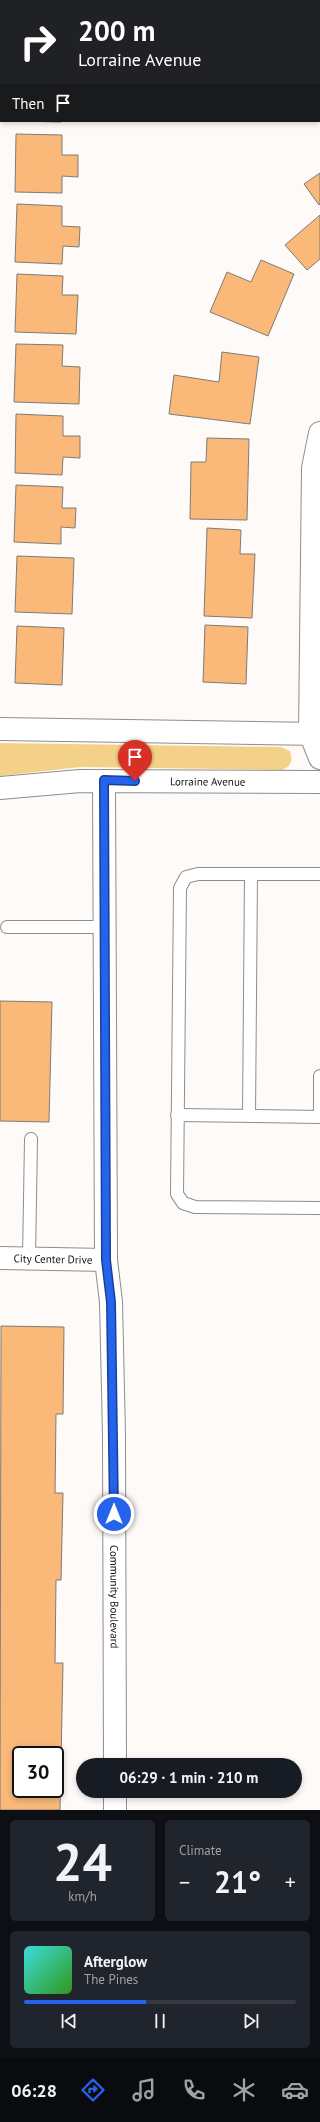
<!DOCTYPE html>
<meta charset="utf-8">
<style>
:root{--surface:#171b24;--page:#20242c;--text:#f1f3f6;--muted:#9ea1a6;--line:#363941;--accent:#2563eb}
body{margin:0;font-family:"PT Sans",sans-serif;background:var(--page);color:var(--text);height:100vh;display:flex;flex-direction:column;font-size:15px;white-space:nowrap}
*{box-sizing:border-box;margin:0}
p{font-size:13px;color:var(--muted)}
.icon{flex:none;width:22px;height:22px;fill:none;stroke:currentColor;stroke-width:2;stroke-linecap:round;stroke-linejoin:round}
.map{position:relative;height:1810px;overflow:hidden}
.drawer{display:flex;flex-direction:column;gap:10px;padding:10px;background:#0d0f14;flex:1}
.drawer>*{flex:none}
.hud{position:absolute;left:0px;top:0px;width:320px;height:122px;box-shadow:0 2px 6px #0003;background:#202124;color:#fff;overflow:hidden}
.speed{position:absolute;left:12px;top:1746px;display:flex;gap:8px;font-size:20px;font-weight:700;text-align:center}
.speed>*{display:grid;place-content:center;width:52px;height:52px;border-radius:50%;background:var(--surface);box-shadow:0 2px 6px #0003;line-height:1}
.speed .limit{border:2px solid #111;border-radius:6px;background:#fff;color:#111}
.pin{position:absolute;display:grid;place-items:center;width:34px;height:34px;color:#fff;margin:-41px -17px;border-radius:50% 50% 50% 0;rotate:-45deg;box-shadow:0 0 4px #0007}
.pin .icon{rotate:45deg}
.me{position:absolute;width:44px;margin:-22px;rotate:0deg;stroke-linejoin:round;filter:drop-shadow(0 0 3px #0008)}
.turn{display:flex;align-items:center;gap:14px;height:84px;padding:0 12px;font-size:18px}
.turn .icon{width:52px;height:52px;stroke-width:2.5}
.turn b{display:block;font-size:28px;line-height:34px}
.then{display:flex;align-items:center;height:38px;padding:0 12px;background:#0003;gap:8px;font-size:15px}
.big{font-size:30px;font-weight:700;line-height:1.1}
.drawer .widget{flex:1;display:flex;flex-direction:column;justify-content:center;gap:6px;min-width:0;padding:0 14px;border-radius:6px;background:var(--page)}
.drawer .dial{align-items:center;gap:0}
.dial b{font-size:52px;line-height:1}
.song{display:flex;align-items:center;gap:12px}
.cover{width:48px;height:48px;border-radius:6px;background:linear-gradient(135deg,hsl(180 70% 55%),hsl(110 70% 35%))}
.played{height:4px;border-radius:2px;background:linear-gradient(90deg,var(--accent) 45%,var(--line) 45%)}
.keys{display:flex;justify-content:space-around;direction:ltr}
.heat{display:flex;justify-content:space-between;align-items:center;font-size:22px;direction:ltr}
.drawer .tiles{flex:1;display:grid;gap:10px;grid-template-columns:1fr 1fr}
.widget:last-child{grid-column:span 2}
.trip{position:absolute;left:76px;top:1758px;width:226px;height:40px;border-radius:20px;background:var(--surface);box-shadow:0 2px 6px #0003;font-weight:700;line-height:40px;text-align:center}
.menu{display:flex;height:64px;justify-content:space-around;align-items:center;background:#090b0e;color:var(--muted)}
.menu .icon{width:28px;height:28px}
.menu .current{color:var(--accent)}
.menu b{font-size:18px;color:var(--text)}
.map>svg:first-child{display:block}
.green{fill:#f4d188}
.building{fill:#fab879;stroke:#7e7b79;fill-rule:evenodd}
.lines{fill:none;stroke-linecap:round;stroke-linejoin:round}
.service-casing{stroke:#908d8c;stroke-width:14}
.minor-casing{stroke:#908d8c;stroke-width:24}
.tertiary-casing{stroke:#908d8c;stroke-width:24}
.service{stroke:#fff;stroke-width:12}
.minor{stroke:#fff;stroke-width:22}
.tertiary{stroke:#fff;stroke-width:22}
.route-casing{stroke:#184099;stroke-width:10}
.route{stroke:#2563eb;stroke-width:7}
.labels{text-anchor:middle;stroke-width:3;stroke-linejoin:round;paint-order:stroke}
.street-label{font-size:11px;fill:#141313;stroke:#fdfaf8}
</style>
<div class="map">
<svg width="320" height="1810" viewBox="0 0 320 1810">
<rect width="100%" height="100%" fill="#fdfaf8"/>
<!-- green -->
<path class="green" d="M0,743L281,747L290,751C293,761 291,766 282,770L81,767L0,776Z"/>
<!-- building -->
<g class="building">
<path d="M14,0H62L14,1Z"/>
<path d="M224,0H274L272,1Z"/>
<rect x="319" y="14" width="1" height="49"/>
<path d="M17,121H61V122Z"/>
<path d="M16,134L62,135V155H78V177L62,176V193L15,192Z"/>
<path d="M320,173V204L319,205L304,184Z"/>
<path d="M17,204L62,206V226L80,227L79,247L63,246L62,264L15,262Z"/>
<path d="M320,215V259L307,270L285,245Z"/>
<path d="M261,260L294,274L268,336L210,312L227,272L251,282Z"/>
<path d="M17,274L63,276L62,295H78L76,334L15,332Z"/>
<path d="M16,344L63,345L62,366L80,367L79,404L14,402Z"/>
<path d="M222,352L259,357L250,424L169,414L174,375L219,382Z"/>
<path d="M16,414L63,416V436H80V458L63,457L62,475L15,473Z"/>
<path d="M207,438L249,439L247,520L190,519L191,462H206Z"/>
<path d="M16,485L63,487L62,508H76L75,528L61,527V544L14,542Z"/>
<path d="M207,528L241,530L240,554H255L252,618L204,616Z"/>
<path d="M17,556L74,558L72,614L15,612Z"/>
<path d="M205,625L248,627L246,684L203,682Z"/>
<path d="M17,626L64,628L62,685L15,683Z"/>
<path d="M0,1001L52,1002L49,1122L0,1121Z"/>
<path d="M1,1326L64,1327L63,1414H56L55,1493H63L61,1580H56L55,1663H63L60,1810H0ZM21,1755H55V1789H21Z"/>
</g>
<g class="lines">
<defs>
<g id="service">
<path d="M320,874H198L186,877L180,888L177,1194L183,1203L195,1207L320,1208"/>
<path d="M7,927H104"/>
<path d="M177,1115L320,1117"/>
<path d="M249,1116L251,874"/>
<path d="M320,1117V1076"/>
<path d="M29,1258L31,1139"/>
</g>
<g id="minor">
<path d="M320,433L313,468L310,733L320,758"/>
<path id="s1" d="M104,781L106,1260L111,1302L114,1435L115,1765"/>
<path id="s2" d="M0,1258L106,1260"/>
<path d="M115,1791V1810"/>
</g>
<g id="tertiary">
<path d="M0,729L320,734"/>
<path id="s3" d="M0,788L80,781L320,782"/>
</g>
</defs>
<!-- service casing -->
<use href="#service" class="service-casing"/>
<!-- minor casing -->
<use href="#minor" class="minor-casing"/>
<!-- tertiary casing -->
<use href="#tertiary" class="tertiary-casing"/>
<!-- service -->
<use href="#service" class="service"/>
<!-- minor -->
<use href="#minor" class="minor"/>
<!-- tertiary -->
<use href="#tertiary" class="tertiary"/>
</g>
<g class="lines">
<defs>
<path id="route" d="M114,1514L111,1302L106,1260L104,780L135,781"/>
</defs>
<!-- route casing -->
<use href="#route" class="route-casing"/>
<!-- route -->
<use href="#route" class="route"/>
</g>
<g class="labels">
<!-- street labels -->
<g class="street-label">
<text dy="4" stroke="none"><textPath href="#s3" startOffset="208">Lorraine Avenue</textPath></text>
<text dy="4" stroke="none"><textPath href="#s2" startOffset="53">City Center Drive</textPath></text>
<text dy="4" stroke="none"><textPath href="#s1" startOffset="816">Community Boulevard</textPath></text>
</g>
</g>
</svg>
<div class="speed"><div class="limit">30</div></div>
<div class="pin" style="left:135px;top:781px;background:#d93025"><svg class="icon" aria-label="arrive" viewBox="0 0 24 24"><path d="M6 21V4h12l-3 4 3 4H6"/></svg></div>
<svg class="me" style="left:114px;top:1514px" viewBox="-20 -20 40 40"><circle r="17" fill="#2563eb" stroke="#fff" stroke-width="3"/><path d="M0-11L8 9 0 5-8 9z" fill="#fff"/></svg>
<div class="trip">06:29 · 1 min · 210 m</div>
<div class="hud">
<div class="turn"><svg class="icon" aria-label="right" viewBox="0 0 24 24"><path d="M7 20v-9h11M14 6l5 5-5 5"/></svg><div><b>200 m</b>Lorraine Avenue</div></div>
<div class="then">Then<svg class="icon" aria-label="arrive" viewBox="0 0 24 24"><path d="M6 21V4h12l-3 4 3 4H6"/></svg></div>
</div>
</div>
<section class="drawer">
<div class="tiles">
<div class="widget dial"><b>24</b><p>km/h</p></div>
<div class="widget"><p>Climate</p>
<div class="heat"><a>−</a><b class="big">21°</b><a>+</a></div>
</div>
<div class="widget">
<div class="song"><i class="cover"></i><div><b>Afterglow</b><p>The Pines</p></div></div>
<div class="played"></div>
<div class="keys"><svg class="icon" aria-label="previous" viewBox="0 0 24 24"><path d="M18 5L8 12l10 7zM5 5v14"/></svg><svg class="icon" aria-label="pause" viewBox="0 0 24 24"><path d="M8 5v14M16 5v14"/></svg><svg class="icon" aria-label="next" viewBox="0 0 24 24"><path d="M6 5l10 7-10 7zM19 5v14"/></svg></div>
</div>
</div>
</section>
<nav class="menu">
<b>06:28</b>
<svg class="icon current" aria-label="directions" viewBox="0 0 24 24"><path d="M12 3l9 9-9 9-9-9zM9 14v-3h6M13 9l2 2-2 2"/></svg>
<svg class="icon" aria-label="music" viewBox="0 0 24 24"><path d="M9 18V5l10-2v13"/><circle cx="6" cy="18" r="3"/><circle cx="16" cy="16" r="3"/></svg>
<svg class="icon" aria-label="phone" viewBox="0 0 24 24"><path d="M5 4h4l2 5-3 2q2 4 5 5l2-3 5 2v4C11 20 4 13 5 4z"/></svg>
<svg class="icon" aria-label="climate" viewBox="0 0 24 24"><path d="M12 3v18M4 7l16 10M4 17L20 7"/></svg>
<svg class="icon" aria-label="car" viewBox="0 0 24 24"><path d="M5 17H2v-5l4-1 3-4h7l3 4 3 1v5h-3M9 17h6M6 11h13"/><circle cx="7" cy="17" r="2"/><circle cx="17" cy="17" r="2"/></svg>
</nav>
